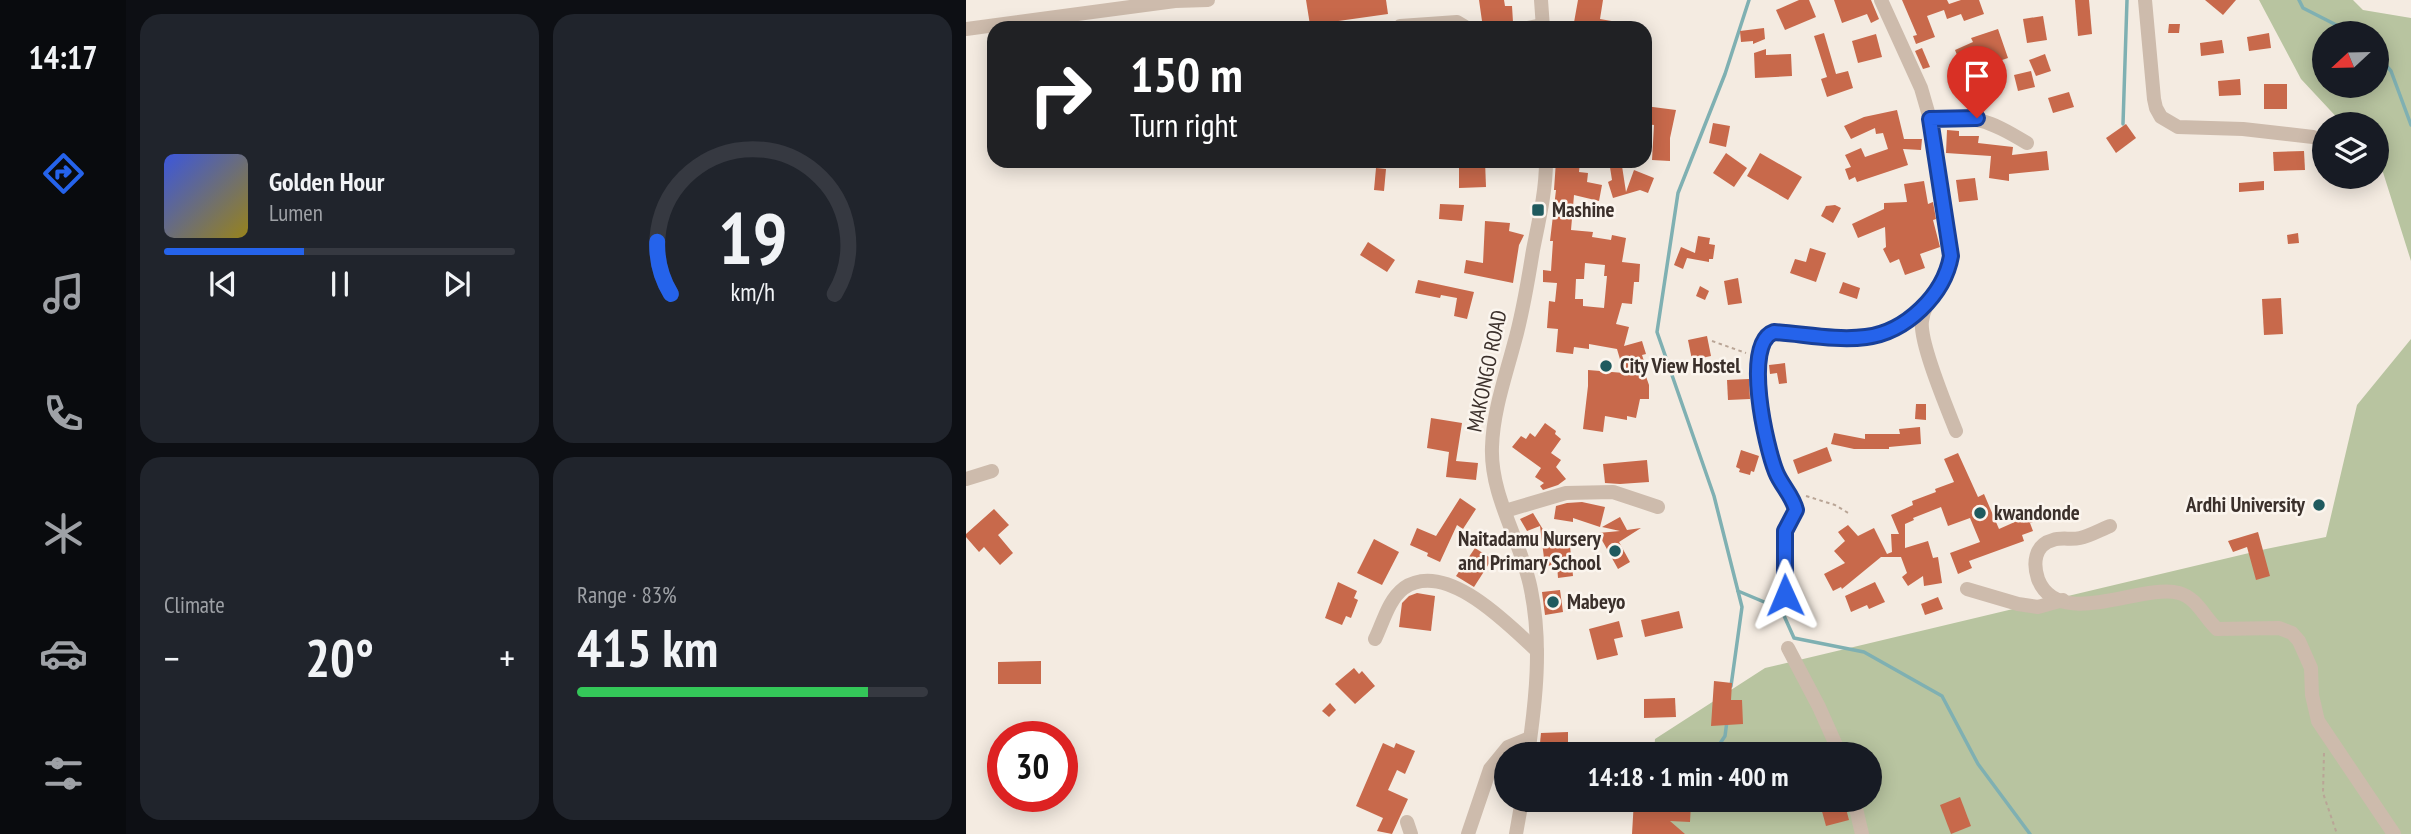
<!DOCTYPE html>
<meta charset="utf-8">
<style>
:root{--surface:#171b24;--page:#20242c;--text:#f1f3f6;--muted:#9ea1a6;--line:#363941;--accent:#2563eb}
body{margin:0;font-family:"PT Sans Narrow",sans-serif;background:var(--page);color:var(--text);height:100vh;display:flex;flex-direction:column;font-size:26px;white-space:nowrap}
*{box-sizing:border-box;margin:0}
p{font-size:23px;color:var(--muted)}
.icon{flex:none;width:38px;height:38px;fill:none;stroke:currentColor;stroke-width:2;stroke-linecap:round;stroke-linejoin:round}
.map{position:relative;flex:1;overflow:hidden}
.side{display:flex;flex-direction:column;gap:14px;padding:14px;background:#0d0f14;width:840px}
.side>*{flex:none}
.top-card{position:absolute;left:21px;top:21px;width:665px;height:147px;border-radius:21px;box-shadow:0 4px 18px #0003;background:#202124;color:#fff;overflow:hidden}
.needle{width:46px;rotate:248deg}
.tools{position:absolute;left:1346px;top:21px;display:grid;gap:14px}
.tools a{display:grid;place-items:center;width:77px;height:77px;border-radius:50%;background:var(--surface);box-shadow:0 4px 18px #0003;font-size:35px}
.speed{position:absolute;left:21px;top:721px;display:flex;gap:14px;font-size:35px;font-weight:700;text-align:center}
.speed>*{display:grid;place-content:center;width:91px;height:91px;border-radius:50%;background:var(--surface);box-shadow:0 4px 18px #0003;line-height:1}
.speed .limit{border:10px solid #d22;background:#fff;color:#111}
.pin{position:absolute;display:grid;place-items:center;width:60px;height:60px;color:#fff;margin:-72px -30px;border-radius:50% 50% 50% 0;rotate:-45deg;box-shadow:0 0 7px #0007}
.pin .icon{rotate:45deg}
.me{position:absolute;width:77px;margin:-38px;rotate:359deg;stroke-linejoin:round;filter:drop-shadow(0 0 5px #0008)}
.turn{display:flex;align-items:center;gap:24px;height:147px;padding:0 28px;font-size:32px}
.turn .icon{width:91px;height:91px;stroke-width:2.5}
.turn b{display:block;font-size:49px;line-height:60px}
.big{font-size:52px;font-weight:800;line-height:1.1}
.side .widget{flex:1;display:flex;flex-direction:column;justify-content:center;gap:10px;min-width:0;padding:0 24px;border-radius:21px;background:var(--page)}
.side .dial{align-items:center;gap:0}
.dial svg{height:182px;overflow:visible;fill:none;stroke:var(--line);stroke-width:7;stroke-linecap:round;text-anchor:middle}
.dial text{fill:var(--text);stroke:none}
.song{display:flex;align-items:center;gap:21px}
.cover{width:84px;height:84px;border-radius:10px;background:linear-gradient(135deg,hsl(230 70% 55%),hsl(50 70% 35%))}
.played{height:7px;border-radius:4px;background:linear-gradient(90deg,var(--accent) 40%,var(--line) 40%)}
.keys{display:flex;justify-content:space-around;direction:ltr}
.heat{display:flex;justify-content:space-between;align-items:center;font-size:38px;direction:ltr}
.charge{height:10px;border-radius:5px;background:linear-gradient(90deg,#34c759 83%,var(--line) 0)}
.side .tiles{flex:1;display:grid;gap:14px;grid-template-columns:repeat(2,1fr)}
.trip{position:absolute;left:528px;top:742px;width:388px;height:70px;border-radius:35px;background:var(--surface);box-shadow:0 4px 18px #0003;font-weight:800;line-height:70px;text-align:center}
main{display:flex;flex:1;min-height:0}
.dock{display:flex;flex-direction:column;width:126px;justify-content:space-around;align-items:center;background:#090b0e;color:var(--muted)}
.dock .icon{width:49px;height:49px}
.dock .active{color:var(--accent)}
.dock b{font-size:32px;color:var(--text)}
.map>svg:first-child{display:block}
.green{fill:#b8c4a0;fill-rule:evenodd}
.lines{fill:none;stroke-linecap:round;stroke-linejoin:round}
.stream{stroke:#7fb0b2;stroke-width:3.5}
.building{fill:#c8694b;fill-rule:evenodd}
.path{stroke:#b9a596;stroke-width:2;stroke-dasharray:3.5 3.5;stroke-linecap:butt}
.minor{stroke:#cdbbac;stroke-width:14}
.route-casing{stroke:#184099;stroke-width:18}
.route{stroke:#2563eb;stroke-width:12}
.poi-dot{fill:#1f5a5e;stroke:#fbf5ee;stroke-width:2.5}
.labels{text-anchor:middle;stroke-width:5;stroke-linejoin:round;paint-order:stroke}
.poi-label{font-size:21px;font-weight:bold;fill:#3b302b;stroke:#fbf5ee;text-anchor:start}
.street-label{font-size:21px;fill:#3b302b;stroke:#fbf5ee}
</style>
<main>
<nav class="dock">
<b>14:17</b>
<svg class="icon active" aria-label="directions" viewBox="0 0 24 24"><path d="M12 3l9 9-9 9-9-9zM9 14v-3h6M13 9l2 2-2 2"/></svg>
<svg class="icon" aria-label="music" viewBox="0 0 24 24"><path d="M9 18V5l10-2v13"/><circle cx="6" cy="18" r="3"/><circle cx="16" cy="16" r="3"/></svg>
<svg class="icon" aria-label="phone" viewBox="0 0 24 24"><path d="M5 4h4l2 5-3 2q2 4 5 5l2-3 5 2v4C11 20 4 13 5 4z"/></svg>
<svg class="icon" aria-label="climate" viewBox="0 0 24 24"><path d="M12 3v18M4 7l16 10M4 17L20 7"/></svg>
<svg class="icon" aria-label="car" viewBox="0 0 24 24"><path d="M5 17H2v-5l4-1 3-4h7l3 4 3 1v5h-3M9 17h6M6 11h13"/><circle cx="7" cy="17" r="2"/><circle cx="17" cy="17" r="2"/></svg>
<svg class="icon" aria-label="filters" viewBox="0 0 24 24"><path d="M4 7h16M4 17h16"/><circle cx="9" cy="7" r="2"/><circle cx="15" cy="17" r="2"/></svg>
</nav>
<section class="side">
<div class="tiles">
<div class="widget">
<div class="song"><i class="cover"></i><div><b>Golden Hour</b><p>Lumen</p></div></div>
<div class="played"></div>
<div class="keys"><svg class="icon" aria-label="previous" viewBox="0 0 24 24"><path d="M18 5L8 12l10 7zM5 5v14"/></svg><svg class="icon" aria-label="pause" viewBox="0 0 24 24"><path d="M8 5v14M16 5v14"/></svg><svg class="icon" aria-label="next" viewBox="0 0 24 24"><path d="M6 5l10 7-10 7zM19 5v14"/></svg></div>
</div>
<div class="widget dial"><svg viewBox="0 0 100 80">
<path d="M14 69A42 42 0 1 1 86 69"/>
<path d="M14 69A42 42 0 0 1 8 46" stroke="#2563eb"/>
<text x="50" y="56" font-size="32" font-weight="700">19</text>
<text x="50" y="72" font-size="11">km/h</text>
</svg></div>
<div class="widget"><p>Climate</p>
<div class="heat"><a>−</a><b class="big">20°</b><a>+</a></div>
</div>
<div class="widget"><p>Range · 83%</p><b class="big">415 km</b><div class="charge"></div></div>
</div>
</section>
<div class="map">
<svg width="1445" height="834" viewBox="0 0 1445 834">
<rect width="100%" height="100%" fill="#f4ebe1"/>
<!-- green -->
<g class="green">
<path d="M1293,0H1387L1397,10L1445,18V261L1415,166L1411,161L1410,124H1377L1335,79ZM1358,33H1410V86H1358Z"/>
<path d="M1445,339V834H681L684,800H905V754H688L689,739L799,668L1300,549L1360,537L1391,405Z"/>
</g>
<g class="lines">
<!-- stream -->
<g class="stream">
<path d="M1333,0L1337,8L1386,33"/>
<path d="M1410,54L1425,71L1445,125"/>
<path d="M1157,124L1161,0"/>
<path d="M772,591L815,609L828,638L898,652L976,696L1012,764L1064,834"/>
<path d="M765,686L776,607L748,496L691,332L712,193L759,74L783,0"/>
<path d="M747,754L759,736L761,721"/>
</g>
</g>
<!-- building -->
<g class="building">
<path d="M340,0H420L422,14L344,25Z"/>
<path d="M513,0H538L539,6H546L547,22L531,24L532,28H517Z"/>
<path d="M612,0H637L634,19L657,23V28H607Z"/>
<path d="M833,0H843L850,17L819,30L810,10Z"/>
<path d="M868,0H905L913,19L905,23L901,14L876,23Z"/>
<path d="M936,0H981L983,4L995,0H1013L1018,14L998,21L995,14L981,19L978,10L961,16L969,37L950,44L947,36L951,35Z"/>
<path d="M1109,0H1123L1126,34L1112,36Z"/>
<path d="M1239,0H1270L1257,15Z"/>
<path d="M1077,16L1081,40L1061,43L1057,19Z"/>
<path d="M1203,24H1214L1213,33H1202Z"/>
<path d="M798,28L799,39L787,44V41L775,42L774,31Z"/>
<path d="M1032,29L1042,58L1015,67L1010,52L993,60L989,50L1007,42L1005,38Z"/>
<path d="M858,33L870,74L882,71L887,88L861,97L855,79L861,77L848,36Z"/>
<path d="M1303,33L1305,48L1283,51L1281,37Z"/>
<path d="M910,34L916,57L892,63L886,41Z"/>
<path d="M1256,40L1258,53L1235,56L1234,43Z"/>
<path d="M956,48L964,67L957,69L949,51Z"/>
<path d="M800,49V55L825,54L826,76L789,78L788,53Z"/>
<path d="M1079,54L1085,71L1070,76L1063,60Z"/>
<path d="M1065,71L1069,87L1052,91L1048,75Z"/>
<path d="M1274,79L1275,95L1253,96L1252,81Z"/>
<rect x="1298" y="84" width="23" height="25"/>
<path d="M1103,92L1108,107L1087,113L1082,98Z"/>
<path d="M679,106L710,110L704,138V161L686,160L688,125L679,124Z"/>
<path d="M931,110L938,139H956L955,150L937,149L942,165L891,182L889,177L883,180L879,169L885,167L879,155L895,148L899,157L922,149L917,133L910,134L909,128L885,139L878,126L898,117Z"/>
<path d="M747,123L764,126L760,147L743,143Z"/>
<path d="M1160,124L1170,138L1150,153L1140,138Z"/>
<path d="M981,130L993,131V136H1013L1012,143L1047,147L1046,155L1081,151L1083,170L1043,174V181L1023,178L1025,156L980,153Z"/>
<path d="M1338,151L1339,170L1308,171L1307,152Z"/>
<path d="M760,153L781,168L768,187L747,173Z"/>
<path d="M794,153L836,177L822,200L781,176Z"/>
<path d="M493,161H519L520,187L493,188Z"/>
<path d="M590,161H614L613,172L622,173L621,182L636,185L633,201L608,195L605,230L627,232L626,237L645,240L646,235L660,238L656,262L674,264L673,282H668L666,304L656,303L650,324L663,327L658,346L676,341L680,354L676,355L679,364L676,365L683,385V399H674L670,418L661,416V420L639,416L637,432L617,429L622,386V370L658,373L651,349L623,344V349L608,347L607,354L590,352L592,329L581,328L583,301L589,302L591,283L577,282V270L585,271L587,241H584L590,190H588ZM619,263L639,265L638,276H641L638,308L617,306V299H609L610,279H618Z"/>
<path d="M643,161L656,166L660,192L668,170L688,178L682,193L674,190L647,198L642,182L646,180Z"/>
<path d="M410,168L420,169L418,191L408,190Z"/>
<path d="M1009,178L1012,200L993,202L990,180Z"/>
<path d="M958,181L962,204L967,202L970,219L967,220L974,247L954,254L959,268L939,275L933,259L924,263L917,249L920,247L919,227L892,238L886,224L918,209V203L941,202L938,184Z"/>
<path d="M1298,181V190L1273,192V183Z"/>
<path d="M474,204L498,205L496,221L473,219Z"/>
<path d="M869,205L875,208L867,223L855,216L860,206Z"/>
<path d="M519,221L544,223L543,231L558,235L553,245L547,283L498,273L500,260L517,263Z"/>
<path d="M1332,233L1333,243L1322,244L1321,235Z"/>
<path d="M732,236L744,238L743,244L749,245L747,259H743V262L721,258L717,269L708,265L715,247L729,253Z"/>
<path d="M402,242L429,260L421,272L394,255Z"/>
<path d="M844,248L860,253L850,282L824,273L829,259L840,262Z"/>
<path d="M772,278L776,303L762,305L758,281Z"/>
<path d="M452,280L508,292L501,319L488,316L491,298L475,295L474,298L449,293Z"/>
<path d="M877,282L894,288L891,299L873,293Z"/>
<path d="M734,286L743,291L739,300L730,296Z"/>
<path d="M1315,298L1317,334L1298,335L1296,299Z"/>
<path d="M741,336L745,356L726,360L722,340Z"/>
<path d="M819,363L821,383L813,384L811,373L804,374L803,365Z"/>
<path d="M783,379L784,399L762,400L761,380Z"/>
<path d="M950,404H960V420L949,419Z"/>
<path d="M465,418L496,423L490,461L512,463L510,480L480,477L483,452L461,448Z"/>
<path d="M579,423L590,431L589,434L595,439L585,453L595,460L590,467L600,479L592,485L577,490L574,486L578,483L569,477L575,468L546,447L555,436L560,439L564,433L569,437Z"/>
<path d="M954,427L955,444L923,447V449H888L865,444L868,433L899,439V434H934L933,429Z"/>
<path d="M861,447L866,461L832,474L827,460Z"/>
<path d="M775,450L793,456L788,472L785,471L784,475L773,472L774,469L770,467Z"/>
<path d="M992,453L1012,497L1018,494L1033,529L1051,521L1048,512L1057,509L1058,512L1069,508L1073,520L1064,523L1067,531L1056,535L1058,541L1003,561L1006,568L992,574L984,553L1014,542L1004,518L982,526L975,507L947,518L948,520L939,524V548L962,541L967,558L972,557L976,583L958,586L957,576L942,586L936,577L941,573L935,557H915L876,589L875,587L867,591L858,574L879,563L868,551L879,541L872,532L882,525L892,536L908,528L921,554L926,552L925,534H933L925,515L947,505L946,501L970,492L969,489L988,482L978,459Z"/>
<path d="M681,460L683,482L654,484L639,483L637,464Z"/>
<path d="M494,498L510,509L497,529L491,525L474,562L461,556L462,553L444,545L451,528L470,536Z"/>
<path d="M616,502L639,507L634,527L607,518V522L588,519L590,506L601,503Z"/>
<path d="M28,509L43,525L32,535L47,553L34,565L18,547L13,552L0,537V534Z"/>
<path d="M567,513L584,541V538L603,536L607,576L592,578L591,565L579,566L574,526L561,531L554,519Z"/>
<path d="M654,517L661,530L675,528L653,542L664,562L652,569L632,533L654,531L636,527Z"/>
<path d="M1292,532L1304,576L1290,580L1281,547L1267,552L1262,541Z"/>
<path d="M408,539L433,552L416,585L391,573Z"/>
<path d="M509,548L526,559L508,587L490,576Z"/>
<path d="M372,582L391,591L388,598L392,600L385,618L380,616L376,625L359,618Z"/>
<path d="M909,582L919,602L903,609L901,605L885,612L879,596Z"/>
<path d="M594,590L597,612L579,615L576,592Z"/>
<path d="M451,593L469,596L465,631L433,627L436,603L443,596Z"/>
<path d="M972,597L977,609L959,615L955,604Z"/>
<path d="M713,611L717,628L679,637L675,620Z"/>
<path d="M653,621L657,637L648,639L652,655L631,660L623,629Z"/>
<path d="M75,661V684H32V662Z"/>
<path d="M388,668L393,674L396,671L409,686L389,704L369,684Z"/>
<path d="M748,681L766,683L765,700H776L777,724L745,726Z"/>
<path d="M709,698L710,717L678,718V699Z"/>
<path d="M364,703L370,710L363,717L356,711Z"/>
<path d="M602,732V753H573L575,733Z"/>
<path d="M417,743L428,748L430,743L449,751L439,774L431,770L422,790L442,799L426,834L411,831L417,818L390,806Z"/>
<path d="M994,797L1005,826L985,834L974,805Z"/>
<path d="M668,800H721V803H725L724,822L704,821L719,834H666Z"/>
<path d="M825,800H875L876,806L879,805L883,820L860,826L854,804L827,810Z"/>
</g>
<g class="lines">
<!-- path -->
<g class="path">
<path d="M746,341L780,353"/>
<path d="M840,496L869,505L884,514"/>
<path d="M1358,753L1357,793L1371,834"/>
</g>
<!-- minor -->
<g class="minor">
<path d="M575,0L577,28"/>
<path d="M915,0L955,88L964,119L985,256C981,280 959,297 956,321C953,342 981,408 990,431"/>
<path d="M1179,0L1188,99L1190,108L1195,117L1212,127L1277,129L1347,137"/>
<path d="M434,26L491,22L501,28"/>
<path d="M561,28L576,25"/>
<path d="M0,29L209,1L242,0"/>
<path d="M964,119C1012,117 1020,118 1061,143"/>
<path d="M0,479L26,471"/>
<path d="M539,511L600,493L647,492L692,507"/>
<path d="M1144,526C1134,530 1124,536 1114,538C1105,540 1095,537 1087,540C1068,545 1067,564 1072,579C1092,631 1175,583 1213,593C1231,598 1238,617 1251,629L1313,628L1326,633L1333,641L1345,668L1346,695L1352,721L1428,834"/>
<path d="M1001,589L1052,604L1072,607L1097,600"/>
<path d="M819,595V531L830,510C827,496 815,485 810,472C800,447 776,344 808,332C838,334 885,344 913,335C931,329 946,317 960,305"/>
<path d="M409,639C417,623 422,600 438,588C480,559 543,625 571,651"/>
<path d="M822,648L853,707L874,754"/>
<path d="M562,754C570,700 576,644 565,590C556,542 524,497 526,447C527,412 539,378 548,344C557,313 562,281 567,250C573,220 580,191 580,161"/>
<path d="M888,800L896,834"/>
<path d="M441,822L445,834"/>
<path d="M502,834L524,769L542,747L564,738"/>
<path d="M550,834L556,800"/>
</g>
</g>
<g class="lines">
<defs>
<path id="route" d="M819,595V531L830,510C827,496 815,485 810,472C800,447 776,343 808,332C838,334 871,341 900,337C940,332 978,295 985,256L964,119L1011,118"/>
</defs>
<!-- route casing -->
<use href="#route" class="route-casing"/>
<!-- route -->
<use href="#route" class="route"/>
</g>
<!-- markers -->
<g class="poi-dot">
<rect x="565" y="203" width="14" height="14" rx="3.5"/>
<circle cx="640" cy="366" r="7"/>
<circle cx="1353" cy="505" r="7"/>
<circle cx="1014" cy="513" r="7"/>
<circle cx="649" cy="551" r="7"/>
<circle cx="587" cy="602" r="7"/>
</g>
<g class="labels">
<!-- poi labels -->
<g class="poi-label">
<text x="586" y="217">Mashine</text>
<text x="654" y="373">City View Hostel</text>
<text x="1339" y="512" text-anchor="end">Ardhi University</text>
<text x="1028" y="520">kwandonde</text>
<text x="635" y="546" text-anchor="end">Naitadamu Nursery<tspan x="635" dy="24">and Primary School</tspan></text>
<text x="601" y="609">Mabeyo</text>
</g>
<!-- street labels -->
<g class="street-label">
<text transform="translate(521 371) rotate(-78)" y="7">MAKONGO ROAD</text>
</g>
</g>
</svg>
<div class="tools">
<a><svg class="needle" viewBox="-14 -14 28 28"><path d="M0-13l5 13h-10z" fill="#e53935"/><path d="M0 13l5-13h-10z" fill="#9ea1a6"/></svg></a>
<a><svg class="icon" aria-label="layers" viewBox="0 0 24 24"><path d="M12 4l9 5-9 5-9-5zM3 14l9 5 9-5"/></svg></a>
</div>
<div class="speed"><div class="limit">30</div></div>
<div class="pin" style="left:1011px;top:118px;background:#d93025"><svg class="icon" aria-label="arrive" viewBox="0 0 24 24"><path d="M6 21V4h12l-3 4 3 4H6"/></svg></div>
<svg class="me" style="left:819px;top:595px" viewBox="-20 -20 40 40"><path d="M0-17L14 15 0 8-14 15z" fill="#2563eb" stroke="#fff" stroke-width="4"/></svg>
<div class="trip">14:18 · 1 min · 400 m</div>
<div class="top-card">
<div class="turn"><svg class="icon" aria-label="right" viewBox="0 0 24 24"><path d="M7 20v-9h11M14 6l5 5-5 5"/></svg><div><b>150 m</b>Turn right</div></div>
</div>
</div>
</main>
